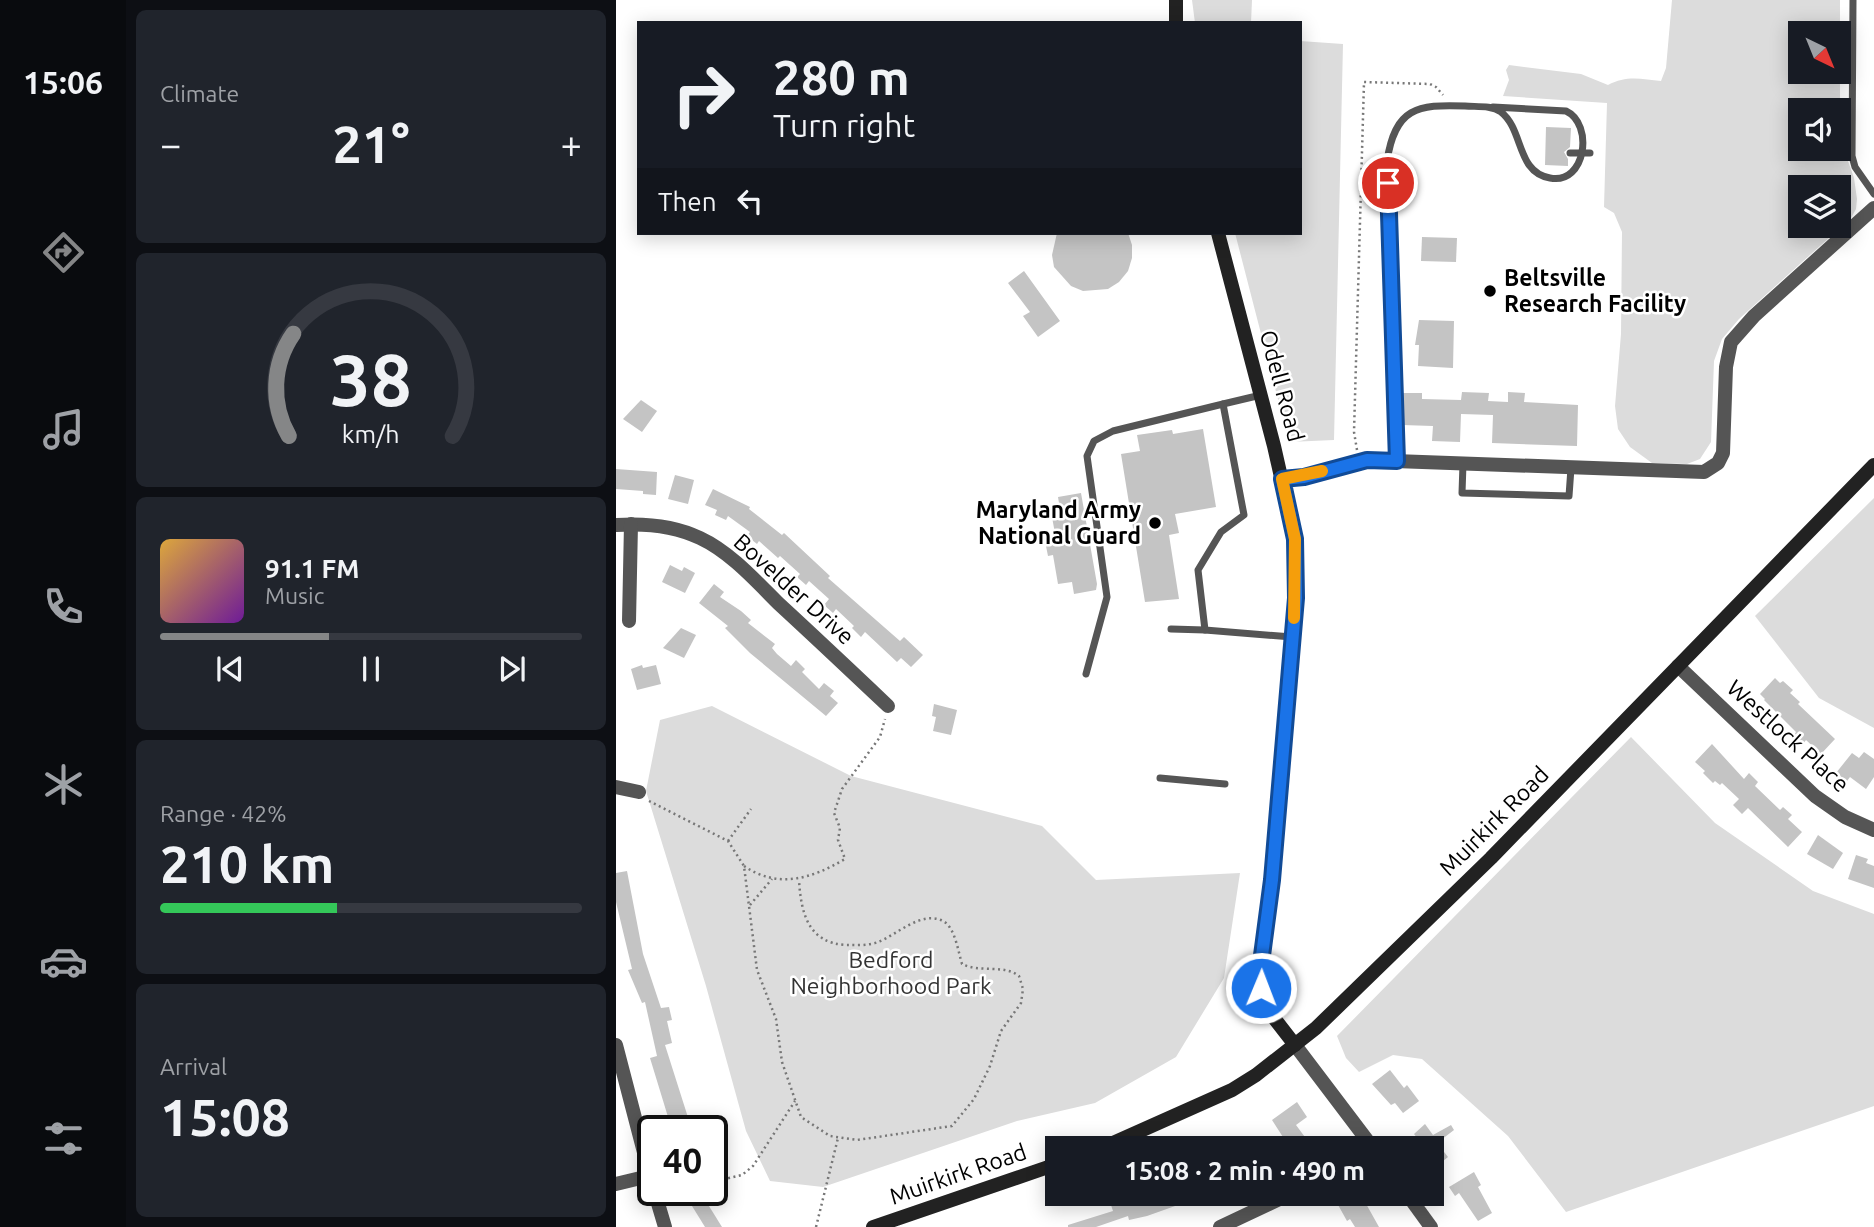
<!DOCTYPE html>
<meta charset="utf-8">
<style>
:root{--surface:#171b24;--page:#20242c;--text:#f1f3f6;--muted:#9ea1a6;--line:#363941;--accent:#858687}
body{margin:0;font-family:Ubuntu,sans-serif;background:var(--page);color:var(--text);height:100vh;display:flex;flex-direction:column;font-size:26px;white-space:nowrap}
*{box-sizing:border-box;margin:0}
p{font-size:23px;color:var(--muted)}
.icon{flex:none;width:38px;height:38px;fill:none;stroke:currentColor;stroke-width:2;stroke-linecap:round;stroke-linejoin:round}
.map{position:relative;flex:1;overflow:hidden}
.panel{display:flex;flex-direction:column;gap:10px;padding:10px;background:#0d0f14;width:490px}
.panel>*{flex:none}
.hud{position:absolute;left:21px;top:21px;width:665px;height:214px;border-radius:0px;box-shadow:0 4px 18px #0003;background:#171b24;color:var(--text);overflow:hidden}
.needle{width:46px;rotate:137deg}
.buttons{position:absolute;left:1172px;top:21px;display:grid;gap:14px}
.buttons a{display:grid;place-items:center;width:63px;height:63px;border-radius:0px;background:var(--surface);box-shadow:0 4px 18px #0003;font-size:35px}
.speed{position:absolute;left:21px;top:1115px;display:flex;gap:14px;font-size:35px;font-weight:700;text-align:center}
.speed>*{display:grid;place-content:center;width:91px;height:91px;border-radius:50%;background:var(--surface);box-shadow:0 4px 18px #0003;line-height:1}
.speed .limit{border:4px solid #111;border-radius:10px;background:#fff;color:#111}
.pin{position:absolute;display:grid;place-items:center;width:60px;height:60px;color:#fff;margin:-30px;border:4px solid #fff;border-radius:50%;box-shadow:0 2px 7px #0007}
.me{position:absolute;width:77px;margin:-38px;rotate:1deg;stroke-linejoin:round;filter:drop-shadow(0 0 5px #0008)}
.turn{display:flex;align-items:center;gap:24px;height:147px;padding:0 21px;font-size:32px}
.turn .icon{width:91px;height:91px;stroke-width:2.5}
.turn b{display:block;font-size:49px;line-height:60px}
.then{display:flex;align-items:center;height:66px;padding:0 21px;background:#0003;gap:14px;font-size:26px}
.big{font-size:52px;font-weight:600;line-height:1.1}
.panel .widget{flex:1;display:flex;flex-direction:column;justify-content:center;gap:10px;min-width:0;padding:0 24px;border-radius:10px;background:var(--page)}
.panel .dial{align-items:center;gap:0}
.dial svg{height:182px;overflow:visible;fill:none;stroke:var(--line);stroke-width:7;stroke-linecap:round;text-anchor:middle}
.dial text{fill:var(--text);stroke:none}
.song{display:flex;align-items:center;gap:21px}
.cover{width:84px;height:84px;border-radius:10px;background:linear-gradient(135deg,hsl(40 70% 55%),hsl(280 70% 35%))}
.played{height:7px;border-radius:4px;background:linear-gradient(90deg,var(--accent) 40%,var(--line) 40%)}
.keys{display:flex;justify-content:space-around;direction:ltr}
.heat{display:flex;justify-content:space-between;align-items:center;font-size:38px;direction:ltr}
.charge{height:10px;border-radius:5px;background:linear-gradient(90deg,#34c759 42%,var(--line) 0)}
.trip{position:absolute;left:429px;top:1136px;width:399px;height:70px;border-radius:0px;background:var(--surface);box-shadow:0 4px 18px #0003;font-weight:600;line-height:70px;text-align:center}
main{display:flex;flex:1;min-height:0}
.dock{display:flex;flex-direction:column;width:126px;justify-content:space-around;align-items:center;background:#090b0e;color:var(--muted)}
.dock .icon{width:49px;height:49px}
.dock .on{color:var(--accent)}
.dock b{font-size:32px;color:var(--text)}
.map>svg:first-child{display:block}
.green{fill:#dcdcdc;fill-rule:evenodd}
.building{fill:#c4c4c4}
.lines{fill:none;stroke-linecap:round;stroke-linejoin:round}
.path{stroke:#777;stroke-width:2.5;stroke-dasharray:2 3.5;stroke-linecap:butt}
.lane{stroke:#555;stroke-width:7}
.street{stroke:#555;stroke-width:14}
.secondary{stroke:#222;stroke-width:14}
.route-casing{stroke:#114b97;stroke-width:18}
.route{stroke:#1a73e8;stroke-width:12}
.slow{stroke:#f59e0b;stroke-width:12}
.poi-dot{fill:#000;stroke:#fff;stroke-width:2.5}
.labels{text-anchor:middle;stroke-width:5;stroke-linejoin:round;paint-order:stroke}
.poi-label{font-size:23px;font-weight:bold;fill:#000;stroke:#fff;text-anchor:start}
.street-label{font-size:23px;fill:#000;stroke:#fff}
.park-label{font-size:23px;fill:#333;stroke:#fff}
</style>
<main>
<nav class="dock">
<b>15:06</b>
<svg class="icon on" aria-label="directions" viewBox="0 0 24 24"><path d="M12 3l9 9-9 9-9-9zM9 14v-3h6M13 9l2 2-2 2"/></svg>
<svg class="icon" aria-label="music" viewBox="0 0 24 24"><path d="M9 18V5l10-2v13"/><circle cx="6" cy="18" r="3"/><circle cx="16" cy="16" r="3"/></svg>
<svg class="icon" aria-label="phone" viewBox="0 0 24 24"><path d="M5 4h4l2 5-3 2q2 4 5 5l2-3 5 2v4C11 20 4 13 5 4z"/></svg>
<svg class="icon" aria-label="climate" viewBox="0 0 24 24"><path d="M12 3v18M4 7l16 10M4 17L20 7"/></svg>
<svg class="icon" aria-label="car" viewBox="0 0 24 24"><path d="M5 17H2v-5l4-1 3-4h7l3 4 3 1v5h-3M9 17h6M6 11h13"/><circle cx="7" cy="17" r="2"/><circle cx="17" cy="17" r="2"/></svg>
<svg class="icon" aria-label="filters" viewBox="0 0 24 24"><path d="M4 7h16M4 17h16"/><circle cx="9" cy="7" r="2"/><circle cx="15" cy="17" r="2"/></svg>
</nav>
<section class="panel">
<div class="widget"><p>Climate</p>
<div class="heat"><a>−</a><b class="big">21°</b><a>+</a></div>
</div>
<div class="widget dial"><svg viewBox="0 0 100 80">
<path d="M14 69A42 42 0 1 1 86 69"/>
<path d="M14 69A42 42 0 0 1 16 24" stroke="#858687"/>
<text x="50" y="56" font-size="32" font-weight="700">38</text>
<text x="50" y="72" font-size="11">km/h</text>
</svg></div>
<div class="widget">
<div class="song"><i class="cover"></i><div><b>91.1 FM</b><p>Music</p></div></div>
<div class="played"></div>
<div class="keys"><svg class="icon" aria-label="previous" viewBox="0 0 24 24"><path d="M18 5L8 12l10 7zM5 5v14"/></svg><svg class="icon" aria-label="pause" viewBox="0 0 24 24"><path d="M8 5v14M16 5v14"/></svg><svg class="icon" aria-label="next" viewBox="0 0 24 24"><path d="M6 5l10 7-10 7zM19 5v14"/></svg></div>
</div>
<div class="widget"><p>Range · 42%</p><b class="big">210 km</b><div class="charge"></div></div>
<div class="widget"><p>Arrival</p><b class="big">15:08</b></div>
</section>
<div class="map">
<svg width="1258" height="1227" viewBox="0 0 1258 1227">
<rect width="100%" height="100%" fill="#fff"/>
<!-- green -->
<g class="green">
<path d="M576,0H636L635,23H579Z"/>
<path d="M1056,0H1224V138L1238,178L1241,199L1240,209L1235,218L1123,319L1106,339L1098,361L1095,442L1084,459L1071,464L1036,463L1014,447L1002,429L999,406L1005,334L1006,232L998,213L988,207L991,103L887,96L893,80L890,70L893,65L965,74L992,85C1010,75 1026,79 1045,81L1050,68ZM1185,33H1223V72H1185ZM1185,110H1223V149H1185ZM1185,187H1223V226H1185Z"/>
<path d="M684,41L727,44L718,440L673,442L619,233H684Z"/>
<path d="M1258,498V728L1203,698L1139,616Z"/>
<path d="M96,706L235,776L426,826L480,880L624,873L608,978L560,1057L479,1103L401,1121L207,1187L154,1181L130,1131L90,986L30,791L44,720Z"/>
<path d="M1015,737L1099,823L1197,891L1258,914V1106L950,1212L892,1136L806,1059L777,1055L743,1072L730,1058L721,1036Z"/>
</g>
<!-- building -->
<g class="building">
<path d="M930,127L955,128L954,147L948,152L952,159V166L929,165Z"/>
<path d="M441,233H512L516,245V258L512,271L503,282L492,289L467,291L455,286L438,267L436,255Z"/>
<path d="M806,237L841,238L840,262L805,261Z"/>
<path d="M408,271L444,321L422,337L407,316L414,312L392,283Z"/>
<path d="M803,320L838,321L837,368L802,366L803,345H799Z"/>
<path d="M846,392L873,393L872,401L892,402V392L909,393L908,402L962,405L961,446L876,443L877,415L845,414L844,442L816,441L817,426L786,425V393H806V399L845,400Z"/>
<path d="M25,400L41,411L26,432L7,419Z"/>
<path d="M587,429L600,507L559,514L563,533L553,535L563,599L529,602L505,454L524,451L521,435L556,430L557,434Z"/>
<path d="M0,469L41,472L40,495L27,494V491L0,489Z"/>
<path d="M59,475L78,480L72,504L52,499Z"/>
<path d="M97,489L134,507L133,509L166,535L168,533L214,576L212,578L284,641L288,637L307,655L295,667L285,658L281,662L249,632L245,637L236,628L238,626L220,609L217,613L208,605L213,599L193,581L190,585L181,577L184,574L164,556L162,558L143,541L141,544L131,536L134,532L112,516L110,520L99,515L101,510L89,505Z"/>
<path d="M465,493L481,584L480,590L458,594L456,582L442,584L437,555L432,556L429,541L440,539L436,517L445,515L442,497Z"/>
<path d="M54,565L66,571L68,567L79,573L69,593L46,582Z"/>
<path d="M98,584L108,592L104,597L125,611L135,620L132,623L159,644L156,648L161,654L175,666L180,660L189,669L186,672L203,689L208,683L218,691L214,696L222,703L210,716L134,653L109,628L112,626L83,603Z"/>
<path d="M65,628L80,635L68,658L47,648Z"/>
<path d="M26,665L27,668L40,665L45,684L21,690L15,669Z"/>
<path d="M1159,678L1164,683L1167,681L1177,690L1174,693L1184,702L1182,704L1219,739L1205,754L1190,740L1187,744L1178,735L1180,732L1148,700L1149,699L1144,694Z"/>
<path d="M318,704L341,710L335,735L317,731L320,717L316,716Z"/>
<path d="M1096,744L1128,779L1133,773L1142,782L1139,786L1164,810L1167,807L1176,815L1172,819L1186,832L1172,847L1132,808L1126,814L1117,805L1123,799L1106,783L1104,785L1099,781L1097,783L1087,773L1089,771L1079,762Z"/>
<path d="M1248,752L1258,759V777L1250,789L1234,777L1231,781L1220,773L1236,753L1243,758Z"/>
<path d="M1202,835L1227,853L1217,869L1191,854Z"/>
<path d="M1240,855L1252,859L1250,863L1258,866V888L1232,879Z"/>
<path d="M11,871L27,954L45,1008L53,1007L56,1020L51,1021L56,1043L49,1045L76,1130H56L34,1058L41,1056L29,1002L26,1003L12,970L16,969L0,902V873Z"/>
<path d="M774,1070L788,1088L791,1085L803,1101L787,1113L779,1103L775,1105L756,1084Z"/>
<path d="M681,1102L691,1117L680,1125L697,1148H674L656,1120Z"/>
<path d="M809,1124L817,1135L835,1125L838,1130L821,1143L832,1157L816,1170V1148H809L798,1134Z"/>
<path d="M858,1172L865,1185L862,1187L876,1213L862,1221L843,1193L839,1196L833,1187Z"/>
<path d="M500,1194H517L518,1196L526,1194L590,1195L531,1216L513,1220L512,1216L480,1227H452V1225L497,1211L492,1196Z"/>
<path d="M738,1194L744,1205L749,1202L763,1227H739L734,1219L731,1221L721,1203Z"/>
<path d="M88,1198L106,1227H89L76,1206Z"/>
</g>
<g class="lines">
<!-- path -->
<g class="path">
<path d="M741,450L738,432L748,82L814,84L820,87L827,95"/>
<path d="M33,801L112,841L128,866L141,970L160,1019L166,1062L185,1117L214,1136L241,1140L336,1126L358,1099L374,1066L385,1031L405,1003L407,989L403,976C388,964 364,973 346,964C342,951 339,927 327,921C305,910 281,935 262,942C252,946 240,945 230,945C192,943 185,913 183,880"/>
<path d="M112,841L135,809"/>
<path d="M128,866C162,889 195,879 229,859L222,840L224,828L218,813L226,789L264,737L269,719"/>
<path d="M134,905L156,879"/>
<path d="M96,1182L126,1175L137,1166L179,1101"/>
<path d="M53,1194L68,1190"/>
<path d="M200,1227L222,1138"/>
</g>
<!-- lane -->
<g class="lane">
<path d="M1237,0L1236,156L1239,167L1258,194"/>
<path d="M954,153H974"/>
<path d="M645,395L607,404L628,515L605,532L582,570L589,630L676,637"/>
<path d="M781,461L771,161C779,108 801,104 849,106C861,107 875,105 885,112C908,130 900,172 934,178C970,185 978,124 950,111L877,107"/>
<path d="M847,464L846,493L953,496L955,468"/>
<path d="M555,629L589,630"/>
<path d="M470,674L491,597L471,456L478,441L497,431L607,404"/>
<path d="M544,778L609,784"/>
</g>
<!-- street -->
<g class="street">
<path d="M666,479L688,477L751,460L1088,472L1102,463L1107,453L1110,367L1115,342L1138,316L1258,208"/>
<path d="M0,525C29,523 57,525 84,538C114,552 139,580 162,603C199,637 235,671 272,706"/>
<path d="M13,621L15,524"/>
<path d="M1062,666L1199,796L1229,817L1258,830"/>
<path d="M0,787L23,792"/>
<path d="M0,1045L37,1187"/>
<path d="M679,1045L757,1148"/>
<path d="M0,1184L33,1176"/>
<path d="M38,1190L49,1227"/>
<path d="M791,1194L815,1227"/>
<path d="M604,1227L674,1194"/>
</g>
<!-- secondary -->
<g class="secondary">
<path d="M560,0V23"/>
<path d="M602,233L658,446L679,539L680,598L656,880L645,963V988L651,1009L679,1045"/>
<path d="M486,1148L616,1090L640,1075L700,1028L875,858L1258,465"/>
<path d="M257,1227L441,1164"/>
</g>
</g>
<g class="lines">
<defs>
<path id="route" d="M645,988V963L656,880L680,598L679,539L666,479L688,477L751,460L781,461L772,183"/>
</defs>
<!-- route casing -->
<use href="#route" class="route-casing"/>
<!-- route -->
<use href="#route" class="route"/>
<!-- slow -->
<path class="slow" d="M678,618L679,539L666,479L706,471"/>
</g>
<!-- markers -->
<g class="poi-dot">
<circle cx="874" cy="291" r="7"/>
<circle cx="539" cy="523" r="7"/>
</g>
<g class="labels">
<!-- poi labels -->
<g class="poi-label">
<text x="888" y="286">Beltsville<tspan x="888" dy="26">Research Facility</tspan></text>
<text x="525" y="518" text-anchor="end">Maryland Army<tspan x="525" dy="26">National Guard</tspan></text>
</g>
<!-- street labels -->
<g class="street-label">
<text transform="translate(666 386) rotate(75)" y="8">Odell Road</text>
<text transform="translate(178 589) rotate(42)" y="8">Bovelder Drive</text>
<text transform="translate(1172 736) rotate(42)" y="8">Westlock Place</text>
<text transform="translate(878 821) rotate(-45)" y="8">Muirkirk Road</text>
<text transform="translate(342 1174) rotate(-19)" y="8">Muirkirk Road</text>
</g>
<!-- park labels -->
<g class="park-label">
<text x="275" y="968">Bedford<tspan x="275" dy="26">Neighborhood Park</tspan></text>
</g>
</g>
</svg>
<div class="buttons">
<a><svg class="needle" viewBox="-14 -14 28 28"><path d="M0-13l5 13h-10z" fill="#e53935"/><path d="M0 13l5-13h-10z" fill="#9ea1a6"/></svg></a>
<a><svg class="icon" aria-label="sound" viewBox="0 0 24 24"><path d="M4 9h4l5-4v14l-5-4H4zM17 9q2 3 0 6"/></svg></a>
<a><svg class="icon" aria-label="layers" viewBox="0 0 24 24"><path d="M12 4l9 5-9 5-9-5zM3 14l9 5 9-5"/></svg></a>
</div>
<div class="speed"><div class="limit">40</div></div>
<div class="pin" style="left:772px;top:183px;background:#d93025"><svg class="icon" aria-label="arrive" viewBox="0 0 24 24"><path d="M6 21V4h12l-3 4 3 4H6"/></svg></div>
<svg class="me" style="left:645px;top:988px" viewBox="-20 -20 40 40"><circle r="17" fill="#1a73e8" stroke="#fff" stroke-width="3"/><path d="M0-11L8 9 0 5-8 9z" fill="#fff"/></svg>
<div class="trip">15:08 · 2 min · 490 m</div>
<div class="hud">
<div class="turn"><svg class="icon" aria-label="right" viewBox="0 0 24 24"><path d="M7 20v-9h11M14 6l5 5-5 5"/></svg><div><b>280 m</b>Turn right</div></div>
<div class="then">Then<svg class="icon" aria-label="left" viewBox="0 0 24 24"><path d="M17 20v-9H6M10 6l-5 5 5 5"/></svg></div>
</div>
</div>
</main>
